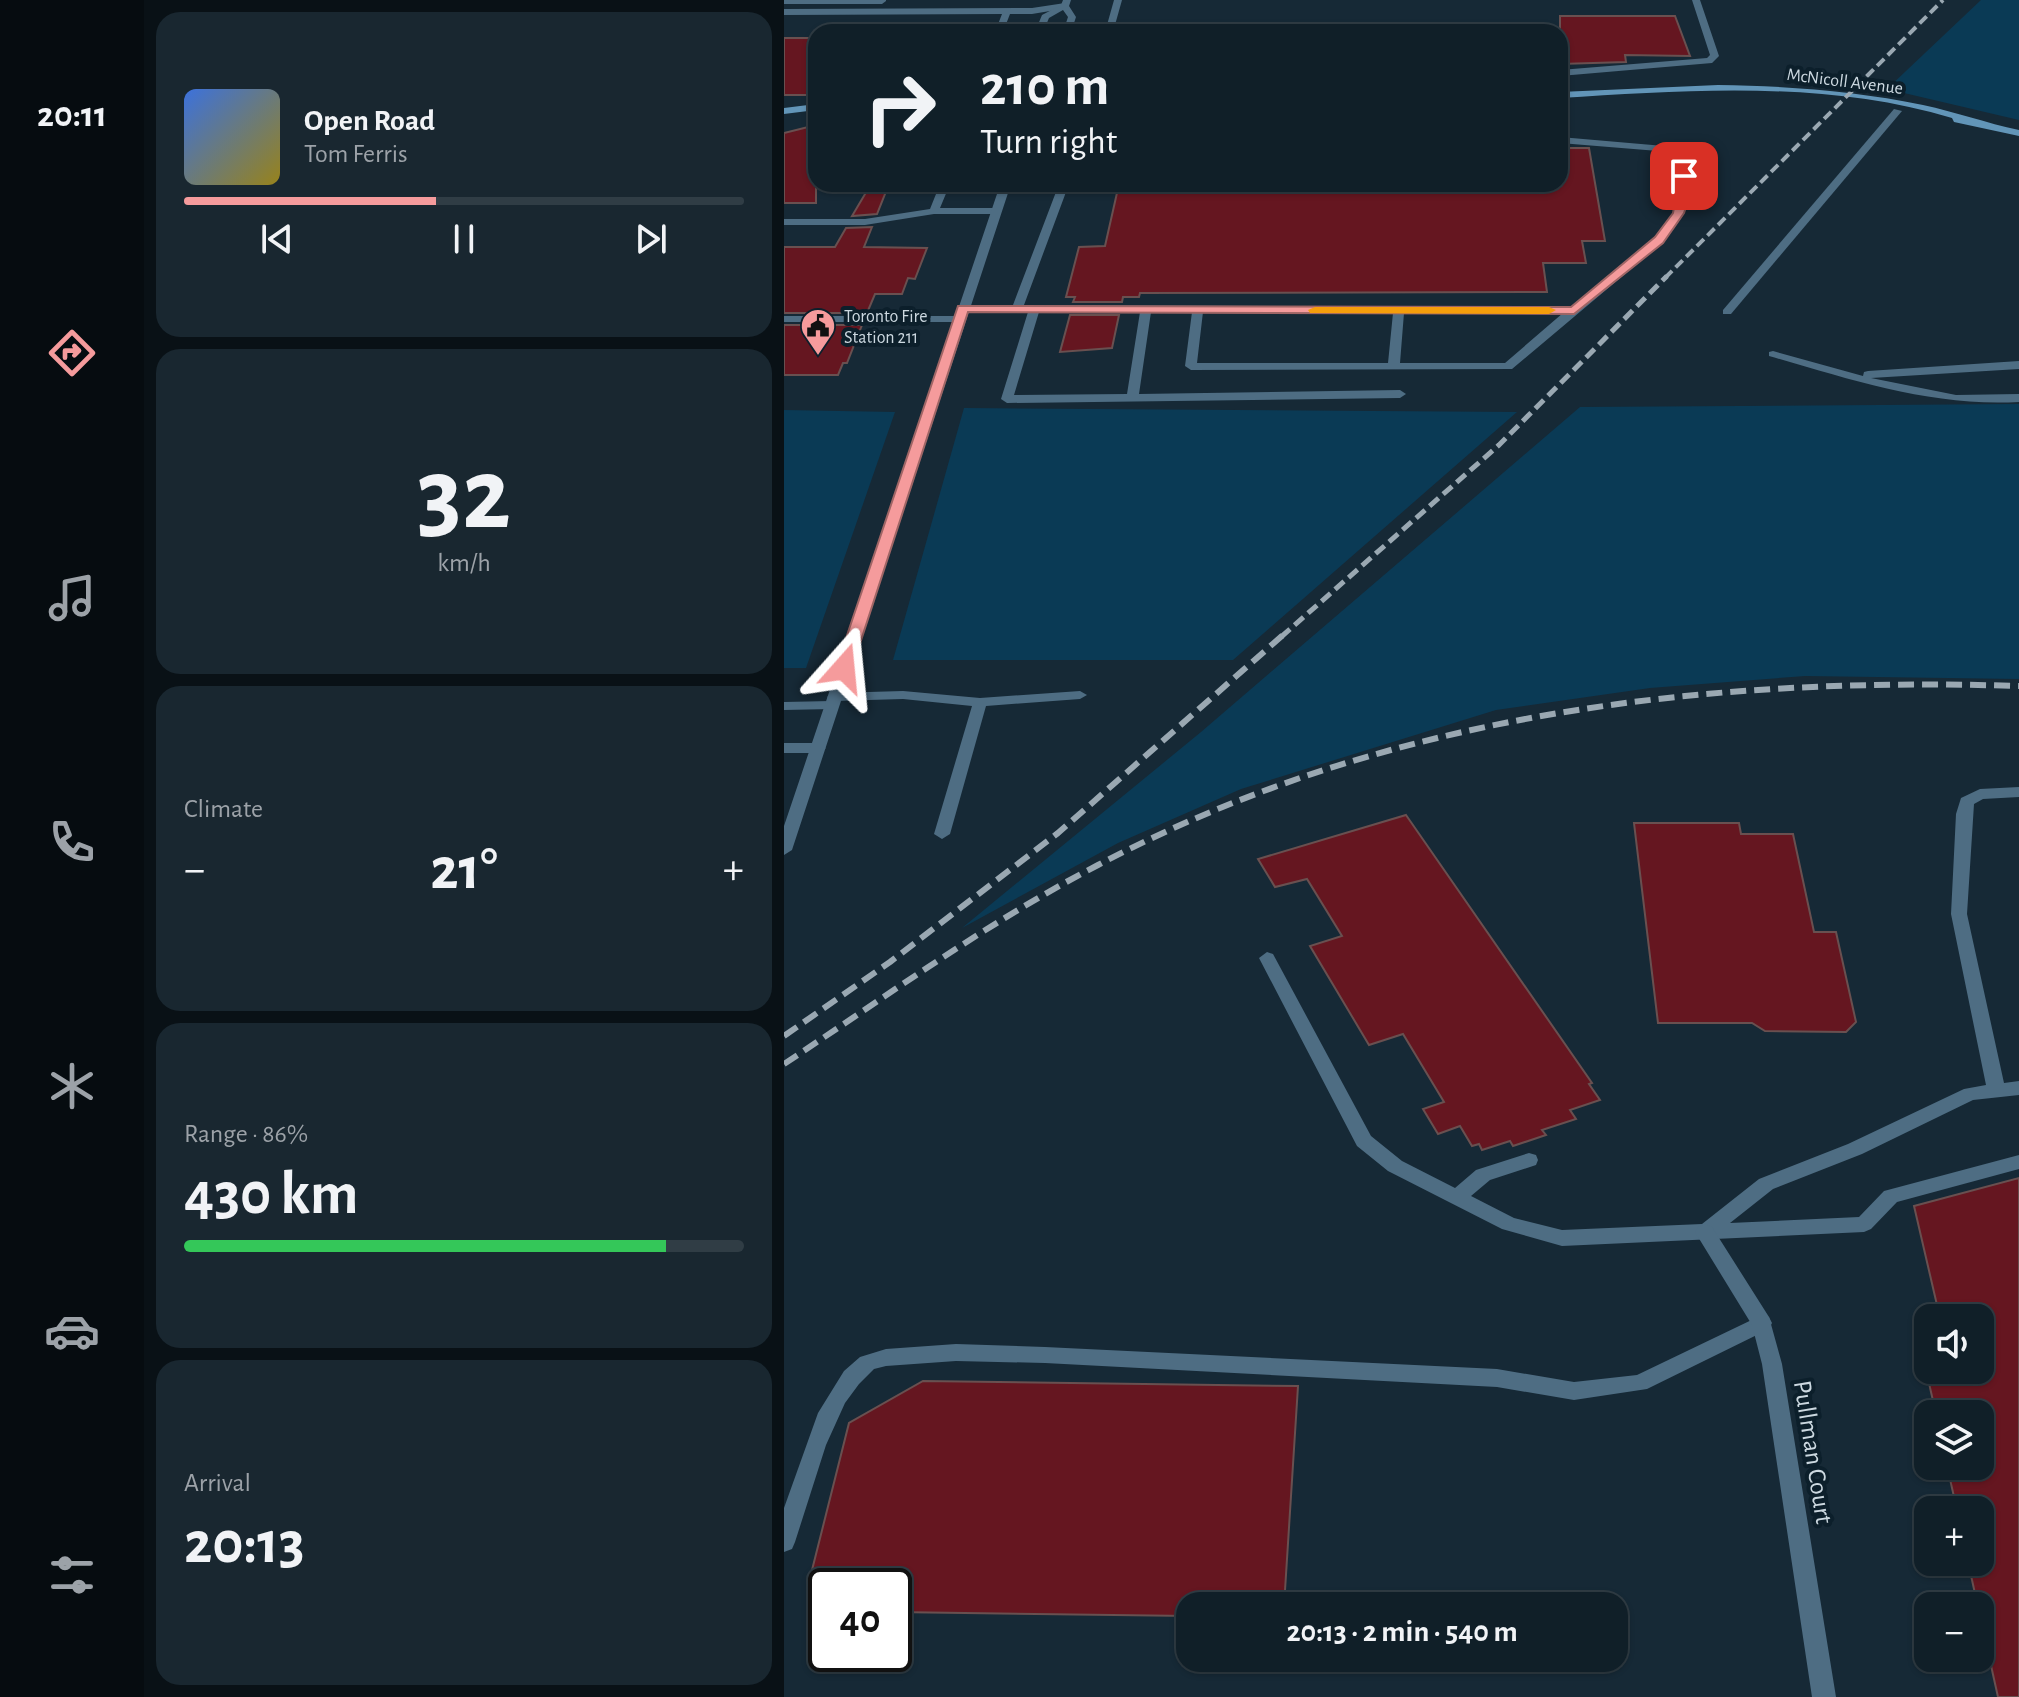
<!DOCTYPE html>
<meta charset="utf-8">
<style>
:root{--surface:#101f28;--page:#192730;--text:#f1f3f6;--muted:#9ca2a8;--line:#303d45;--accent:#f59b9c}
body{margin:0;font-family:"Alegreya Sans",sans-serif;background:var(--page);color:var(--text);height:100vh;display:flex;flex-direction:column;font-size:30px;white-space:nowrap}
*{box-sizing:border-box;margin:0}
p{font-size:26px;color:var(--muted)}
.icon{flex:none;width:44px;height:44px;fill:none;stroke:currentColor;stroke-width:2;stroke-linecap:round;stroke-linejoin:round}
.map{position:relative;flex:1;overflow:hidden}
.panel{display:flex;flex-direction:column;gap:12px;padding:12px;background:#091116;width:640px}
.panel>*{flex:none}
.hud{position:absolute;left:24px;top:24px;width:760px;height:168px;border-radius:24px;box-shadow:0 2px 6px #0004,0 0 0 2px var(--line);background:#101f28;color:var(--text);overflow:hidden}
.tools{position:absolute;left:1130px;top:1304px;display:grid;gap:16px}
.tools a{display:grid;place-items:center;width:80px;height:80px;border-radius:16px;background:var(--surface);box-shadow:0 2px 6px #0004,0 0 0 2px var(--line);font-size:40px}
.speed{position:absolute;left:24px;top:1568px;display:flex;gap:16px;font-size:40px;font-weight:700;text-align:center}
.speed>*{display:grid;place-content:center;width:104px;height:104px;border-radius:50%;background:var(--surface);box-shadow:0 2px 6px #0004,0 0 0 2px var(--line);line-height:1}
.speed .limit{border:4px solid #111;border-radius:12px;background:#fff;color:#111}
.pin{position:absolute;display:grid;place-items:center;width:68px;height:68px;color:#fff;margin:-34px;border-radius:16px;box-shadow:0 4px 12px #0006}
.me{position:absolute;width:88px;margin:-44px;rotate:18deg;stroke-linejoin:round;filter:drop-shadow(0 0 6px #0008)}
.turn{display:flex;align-items:center;gap:28px;height:168px;padding:0 40px;font-size:36px}
.turn .icon{width:104px;height:104px;stroke-width:2.5}
.turn b{display:block;font-size:56px;line-height:68px}
.big{font-size:60px;font-weight:600;line-height:1.1}
.panel .card{flex:1;display:flex;flex-direction:column;justify-content:center;gap:12px;min-width:0;padding:0 28px;border-radius:24px;background:var(--page)}
.panel .dial{align-items:center;gap:0}
.dial b{font-size:104px;line-height:1}
.song{display:flex;align-items:center;gap:24px}
.cover{width:96px;height:96px;border-radius:12px;background:linear-gradient(135deg,hsl(220 70% 55%),hsl(50 70% 35%))}
.played{height:8px;border-radius:4px;background:linear-gradient(90deg,var(--accent) 45%,var(--line) 45%)}
.keys{display:flex;justify-content:space-around;direction:ltr}
.heat{display:flex;justify-content:space-between;align-items:center;font-size:44px;direction:ltr}
.charge{height:12px;border-radius:6px;background:linear-gradient(90deg,#34c759 86%,var(--line) 0)}
.trip{position:absolute;left:392px;top:1592px;width:452px;height:80px;border-radius:24px;background:var(--surface);box-shadow:0 2px 6px #0004,0 0 0 2px var(--line);font-weight:600;line-height:80px;text-align:center}
main{display:flex;flex:1;min-height:0}
.menu{display:flex;flex-direction:column;width:144px;justify-content:space-around;align-items:center;background:#060c10;color:var(--muted)}
.menu .icon{width:56px;height:56px}
.menu .active{color:var(--accent)}
.menu b{font-size:36px;color:var(--text)}
.map>svg:first-child{display:block}
.green{fill:#0a3a55}
.building{fill:#651620;stroke:#695050;stroke-width:2}
.lines{fill:none;stroke-linecap:round;stroke-linejoin:round}
.service{fill:#4e6d83;fill-rule:evenodd}
.minor{fill:#4e6d83;fill-rule:evenodd}
.tertiary{fill:#4e6d83;fill-rule:evenodd}
.secondary{fill:#6295b8;fill-rule:evenodd}
.rail-far2{stroke:#9aa8b2;stroke-width:4;stroke-dasharray:10 5;stroke-linecap:butt}
.rail-far1{stroke:#9aa8b2;stroke-width:5;stroke-dasharray:12 6;stroke-linecap:butt}
.rail{stroke:#9aa8b2;stroke-width:6;stroke-dasharray:16 8;stroke-linecap:butt}
.route{fill:#f59b9c;stroke:#9f6565;stroke-width:2}
.slow{fill:#f59e0b}
.labels{text-anchor:middle;stroke-width:8;stroke-linejoin:round;paint-order:stroke}
.far-street-label{font-size:18px;fill:#ccd8e0;stroke:#0c1f2b}
.far-poi-label{font-size:18px;fill:#ccd8e0;stroke:#0c1f2b;text-anchor:start}
.near-street-label{font-size:26px;fill:#ccd8e0;stroke:#0c1f2b}
</style>
<main>
<nav class="menu">
<b>20:11</b>
<svg class="icon active" aria-label="directions" viewBox="0 0 24 24"><path d="M12 3l9 9-9 9-9-9zM9 14v-3h6M13 9l2 2-2 2"/></svg>
<svg class="icon" aria-label="music" viewBox="0 0 24 24"><path d="M9 18V5l10-2v13"/><circle cx="6" cy="18" r="3"/><circle cx="16" cy="16" r="3"/></svg>
<svg class="icon" aria-label="phone" viewBox="0 0 24 24"><path d="M5 4h4l2 5-3 2q2 4 5 5l2-3 5 2v4C11 20 4 13 5 4z"/></svg>
<svg class="icon" aria-label="climate" viewBox="0 0 24 24"><path d="M12 3v18M4 7l16 10M4 17L20 7"/></svg>
<svg class="icon" aria-label="car" viewBox="0 0 24 24"><path d="M5 17H2v-5l4-1 3-4h7l3 4 3 1v5h-3M9 17h6M6 11h13"/><circle cx="7" cy="17" r="2"/><circle cx="17" cy="17" r="2"/></svg>
<svg class="icon" aria-label="filters" viewBox="0 0 24 24"><path d="M4 7h16M4 17h16"/><circle cx="9" cy="7" r="2"/><circle cx="15" cy="17" r="2"/></svg>
</nav>
<section class="panel">
<div class="card">
<div class="song"><i class="cover"></i><div><b>Open Road</b><p>Tom Ferris</p></div></div>
<div class="played"></div>
<div class="keys"><svg class="icon" aria-label="previous" viewBox="0 0 24 24"><path d="M18 5L8 12l10 7zM5 5v14"/></svg><svg class="icon" aria-label="pause" viewBox="0 0 24 24"><path d="M8 5v14M16 5v14"/></svg><svg class="icon" aria-label="next" viewBox="0 0 24 24"><path d="M6 5l10 7-10 7zM19 5v14"/></svg></div>
</div>
<div class="card dial"><b>32</b><p>km/h</p></div>
<div class="card"><p>Climate</p>
<div class="heat"><a>−</a><b class="big">21°</b><a>+</a></div>
</div>
<div class="card"><p>Range · 86%</p><b class="big">430 km</b><div class="charge"></div></div>
<div class="card"><p>Arrival</p><b class="big">20:13</b></div>
</section>
<div class="map">
<svg width="1235" height="1697" viewBox="0 0 1235 1697">
<rect width="100%" height="100%" fill="#162936"/>
<!-- green -->
<g class="green">
<path d="M1197,0H1235V120L1103,89Z"/>
<path d="M1235,404V679L1021,676L866,688L712,710L457,789L334,843L178,928L417,732L796,407Z"/>
<path d="M180,408L733,412L449,660H109Z"/>
<path d="M0,410L111,412L22,668H0Z"/>
</g>
<!-- building -->
<g class="building">
<path d="M776,16H891L906,56L841,55L842,62L776,64Z"/>
<rect x="0" y="38" width="32" height="57"/>
<path d="M32,125V203H0V133Z"/>
<path d="M776,148H805L821,241H798L802,263H759L763,292L356,293L355,297H339L338,302H289L291,297H282L295,247L321,246L335,184H776Z"/>
<path d="M87,184H105L93,214L68,216Z"/>
<path d="M88,227L80,247L143,248L131,279L124,278L118,294H91L83,313H0V247H51L62,228Z"/>
<path d="M286,315H335L328,348L276,352Z"/>
<path d="M0,325H78L63,363H59L54,375H0Z"/>
<path d="M622,815L808,1083L805,1084L816,1100L786,1110L792,1119L758,1130L762,1135L729,1146L726,1141L698,1150L695,1144L688,1146L676,1126L654,1134L639,1109L660,1102L619,1034L585,1045L526,946L558,936L523,879L491,887L474,859Z"/>
<path d="M850,823H955L957,834H1009L1030,932H1052L1072,1022L1062,1032L981,1031L968,1023H874Z"/>
<path d="M1235,1178V1697H1214L1184,1562H1196V1510H1173L1163,1466H1196V1414H1152L1142,1370H1196V1318H1156L1130,1206Z"/>
<path d="M139,1381L514,1386L500,1606H406V1616L110,1612V1586H24L65,1423Z"/>
</g>
<g class="lines">
<!-- service -->
<g class="service">
<path d="M0,0H102V1L98,4H0Z"/>
<path d="M330,0H338L329,32H321Z"/>
<path d="M908,0H916L935,56L928,63L776,76V70L923,58L926,55Z"/>
<path d="M281,3L285,6L284,8L248,14H226L219,32H211L218,14L0,15V9L248,8Z"/>
<path d="M1110,109L1118,111L947,314H939V310Z"/>
<path d="M776,137L880,146L905,176L906,192L899,213L879,242L728,369L407,370L401,366L408,312H367L355,394L616,390L622,394L616,398L223,403L217,399L244,312L179,311L173,308L179,305H229L275,184H285L240,305L787,307L871,238L889,213L896,192L895,176L874,151L776,143ZM255,312H356L343,394L230,395ZM419,312L609,313L604,363H413ZM620,313H779L721,363H616Z"/>
<path d="M156,184H166L156,208H212L217,211L212,214H150L81,225H0V219H81L146,209Z"/>
<path d="M0,316H176L182,319L176,322H0Z"/>
<path d="M989,351L1079,376L1080,372L1084,371L1235,361V369L1087,378L1172,395L1235,394V402C1148,407 1068,380 985,356V352Z"/>
<path d="M119,691L196,698L296,691L303,695L296,699L202,706L166,834L158,839L150,834L188,706L119,699L51,701L55,705L48,709L0,710V702L47,701L43,697L50,693Z"/>
<path d="M0,743H34L42,748L34,753H0Z"/>
<path d="M1235,787V797L1199,799L1190,804L1183,914L1220,1083L1235,1081V1095L1189,1100L1078,1154L989,1189L946,1223L1075,1217L1100,1191L1235,1155V1169L1113,1202L1087,1229L1080,1232L778,1246L718,1229L604,1171L573,1146L475,958L483,952L489,954L587,1136L618,1161L671,1188L692,1170L745,1153L752,1155L754,1160L752,1165L706,1180L687,1196L730,1218L778,1230L918,1224L975,1179L1064,1144L1180,1089L1202,1085L1167,914L1172,814L1177,798L1196,789Z"/>
<path d="M978,1315L985,1317L988,1323L985,1329L863,1389L790,1400L713,1387L261,1363L172,1361L102,1366L90,1369L75,1384L61,1403L42,1445L11,1542L8,1549L0,1552V1508L34,1413L60,1371L76,1357L102,1349L172,1344L261,1347L713,1369L790,1382L853,1375Z"/>
</g>
<!-- minor -->
<path class="minor" d="M921,1224L928,1227L985,1317L998,1364L1052,1697H1028L978,1364L968,1325L911,1232L914,1227Z"/>
<!-- tertiary -->
<g class="tertiary">
<path d="M279,0H287L285,6L292,17L287,32H279L284,17L279,10L265,18L259,32H251L258,15L277,5Z"/>
<path d="M220,184H233L225,190L8,850L0,855V826L215,188Z"/>
</g>
<!-- secondary -->
<g class="secondary">
<path d="M934,85C1004,86 1071,91 1139,105C1172,112 1202,123 1235,130V136L1170,122L1168,118C1041,80 906,90 776,98V92Z"/>
<path d="M32,104V110L0,114V108Z"/>
</g>
<!-- rail-far2 -->
<path class="rail-far2" d="M881,278L1159,0"/>
<!-- rail-far1 -->
<path class="rail-far1" d="M497,637L715,445L883,276"/>
<!-- rail -->
<g class="rail">
<path d="M0,1036L106,962L274,833L499,635"/>
<path d="M0,1064C103,996 204,922 314,865C601,714 916,676 1235,686"/>
</g>
</g>
<!-- route -->
<path class="route" d="M896,174L905,176L907,192L900,213L879,243L790,314L184,312L68,668L60,673L52,668L174,306L787,307L871,237L889,213Z"/>
<!-- slow -->
<path class="slow" d="M531,307H765L772,310L765,314L526,313L524,310Z"/>
<!-- icons -->
<defs>
<symbol id="civic-pin" viewBox="-11 -11 22 30"><path d="M0 17L-7.5 6A9.5 9.5 0 1 1 7.5 6Z" fill="#f59b9c" stroke="#0c1f2b"/><path d="M-.6-6.5H3V-4.5H.6V-3L4-1V1h2V6H-6V1h2V-1L-.6-3ZM-1.2 2.5V6h2.4V2.5Z" fill="#111"/></symbol>
</defs>
<g fill-rule="evenodd">
<use href="#civic-pin" x="14" y="306" width="40" height="54"/>
</g>
<g class="labels">
<!-- far-street labels -->
<g class="far-street-label">
<text transform="translate(1061 81) rotate(7)" y="6">McNicoll Avenue</text>
</g>
<!-- far-poi labels -->
<g class="far-poi-label">
<text x="60" y="322">Toronto Fire<tspan x="60" dy="21">Station 211</tspan></text>
</g>
<!-- near-street labels -->
<g class="near-street-label">
<text transform="translate(1030 1452) rotate(81)" y="9">Pullman Court</text>
</g>
</g>
</svg>
<div class="tools">
<a><svg class="icon" aria-label="sound" viewBox="0 0 24 24"><path d="M4 9h4l5-4v14l-5-4H4zM17 9q2 3 0 6"/></svg></a>
<a><svg class="icon" aria-label="layers" viewBox="0 0 24 24"><path d="M12 4l9 5-9 5-9-5zM3 14l9 5 9-5"/></svg></a>
<a>+</a>
<a>−</a>
</div>
<div class="speed"><div class="limit">40</div></div>
<div class="pin" style="left:900px;top:176px;background:#d93025"><svg class="icon" aria-label="arrive" viewBox="0 0 24 24"><path d="M6 21V4h12l-3 4 3 4H6"/></svg></div>
<svg class="me" style="left:60px;top:668px" viewBox="-20 -20 40 40"><path d="M0-17L14 15 0 8-14 15z" fill="#f59b9c" stroke="#fff" stroke-width="4"/></svg>
<div class="trip">20:13 · 2 min · 540 m</div>
<div class="hud">
<div class="turn"><svg class="icon" aria-label="right" viewBox="0 0 24 24"><path d="M7 20v-9h11M14 6l5 5-5 5"/></svg><div><b>210 m</b>Turn right</div></div>
</div>
</div>
</main>
